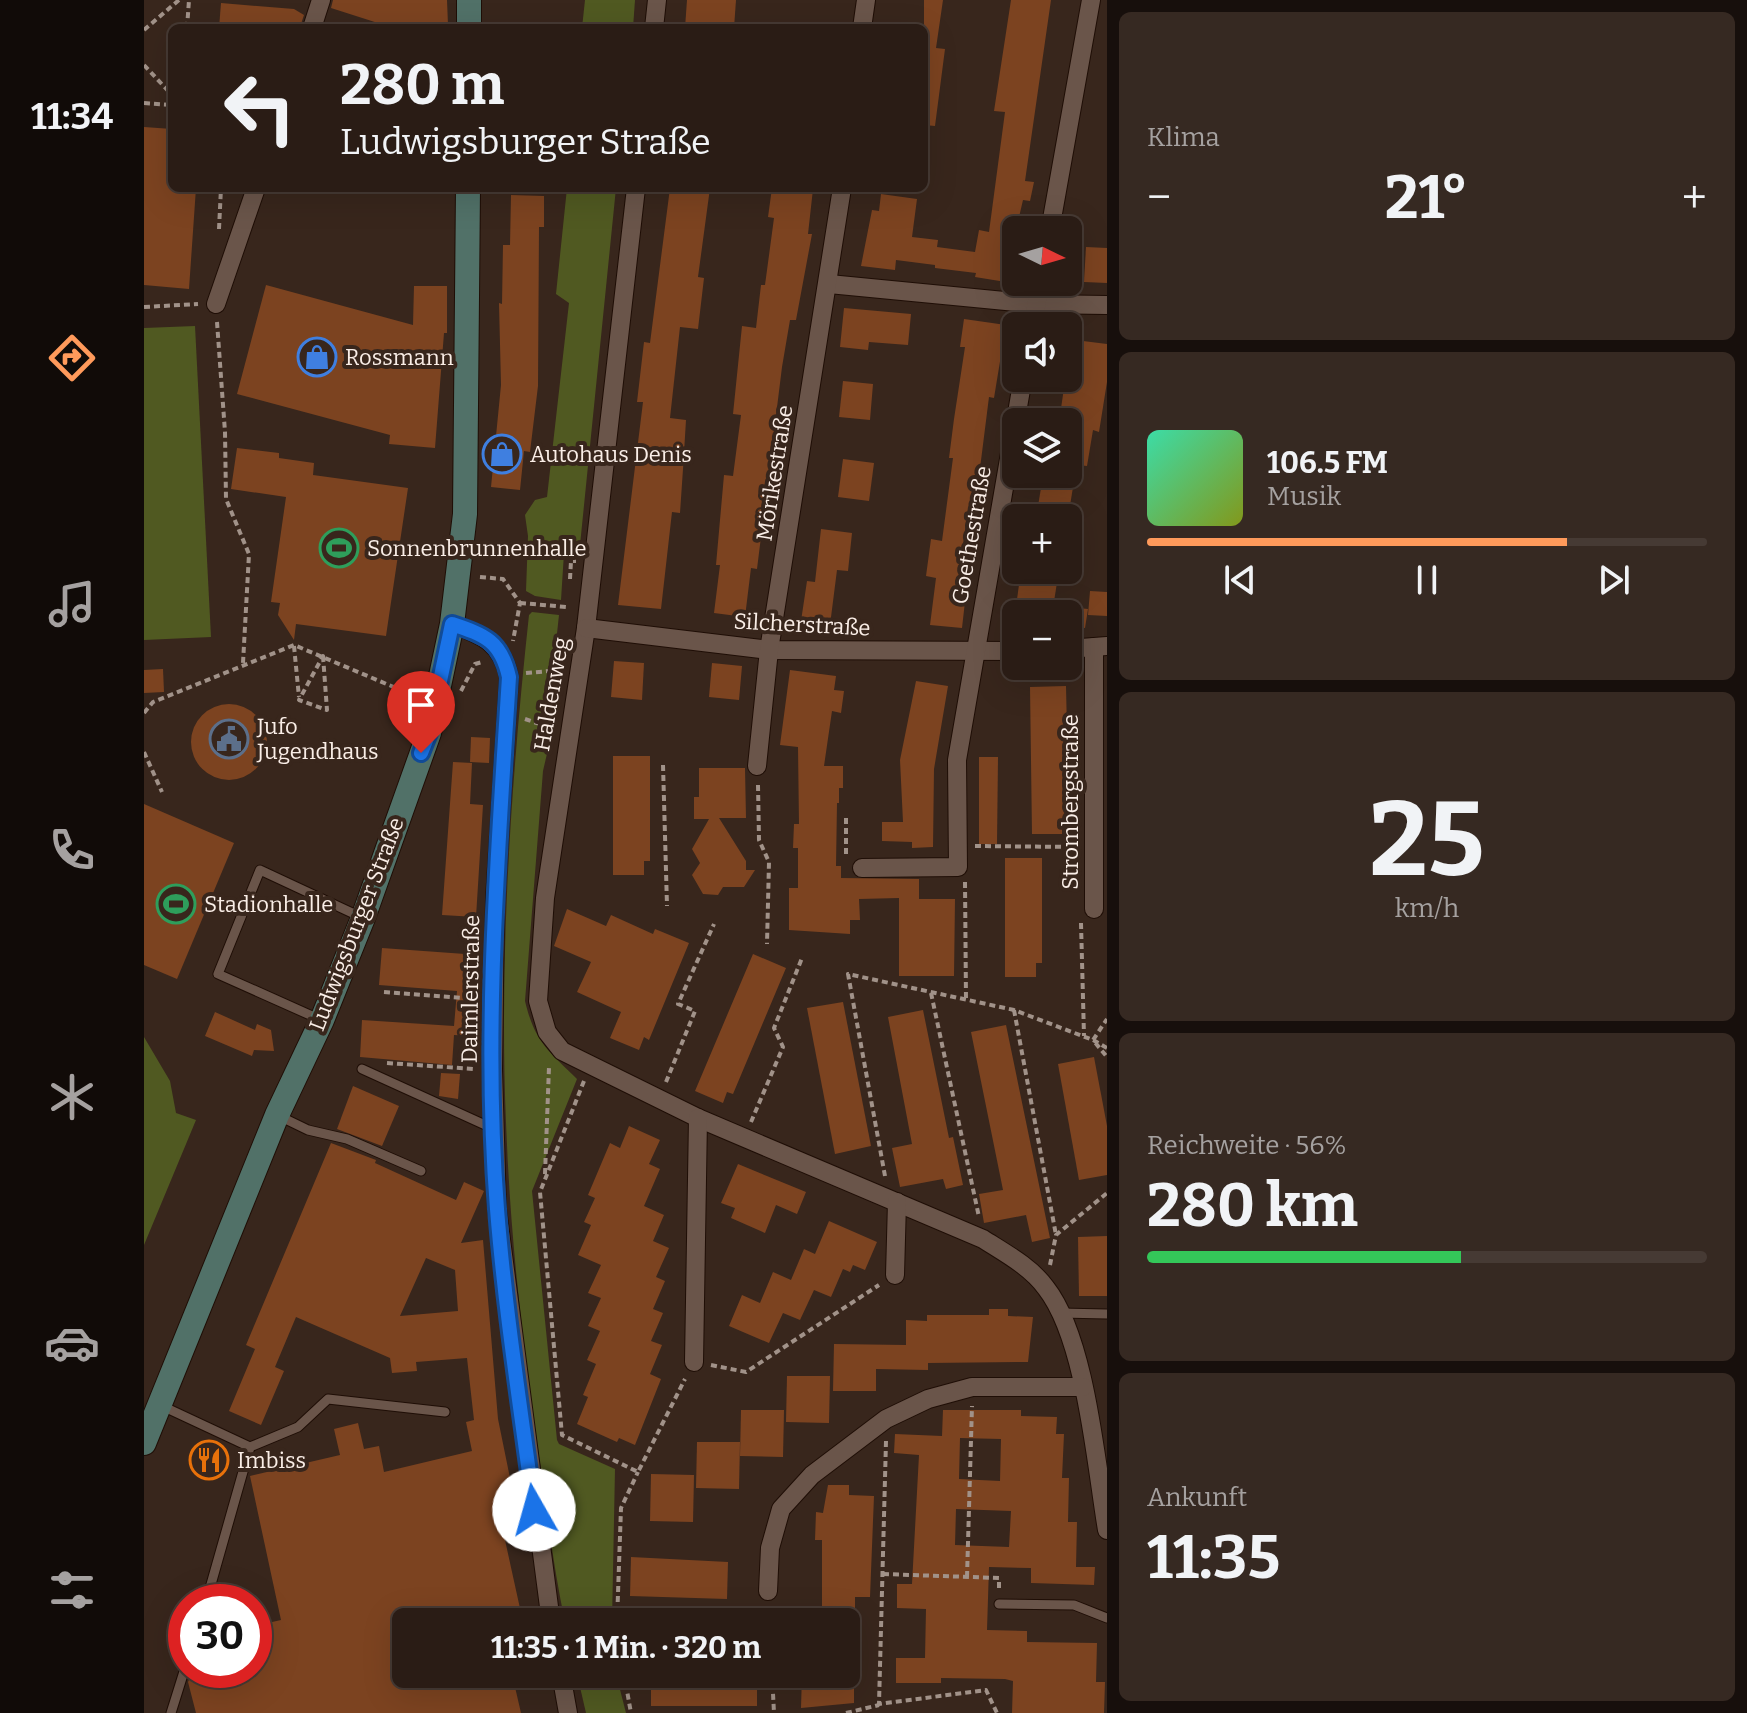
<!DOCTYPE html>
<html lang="de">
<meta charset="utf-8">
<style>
:root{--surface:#2a1c15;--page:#362922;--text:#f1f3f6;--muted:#a5a1a0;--line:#463a34;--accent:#ff9a5b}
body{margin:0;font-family:Bitter,serif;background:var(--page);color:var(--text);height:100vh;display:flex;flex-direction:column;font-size:30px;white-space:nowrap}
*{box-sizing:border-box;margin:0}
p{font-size:26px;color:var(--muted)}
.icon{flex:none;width:44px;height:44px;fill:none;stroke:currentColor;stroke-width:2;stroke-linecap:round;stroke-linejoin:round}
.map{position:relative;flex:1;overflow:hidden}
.side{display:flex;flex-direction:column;gap:12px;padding:12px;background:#170f0c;width:640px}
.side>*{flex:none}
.hud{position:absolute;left:24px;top:24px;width:760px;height:168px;border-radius:12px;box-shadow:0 8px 32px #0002,0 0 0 2px var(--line);background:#2a1c15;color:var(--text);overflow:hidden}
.needle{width:52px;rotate:95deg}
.fabs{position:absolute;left:858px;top:216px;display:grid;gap:16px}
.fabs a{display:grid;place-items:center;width:80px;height:80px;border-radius:12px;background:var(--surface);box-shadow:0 8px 32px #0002,0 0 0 2px var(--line);font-size:40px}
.speed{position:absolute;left:24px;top:1584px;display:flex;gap:16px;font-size:40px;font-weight:700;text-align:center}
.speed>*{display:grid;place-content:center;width:104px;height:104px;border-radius:50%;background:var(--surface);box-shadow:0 8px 32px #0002,0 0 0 2px var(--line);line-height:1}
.speed .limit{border:12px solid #d22;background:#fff;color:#111}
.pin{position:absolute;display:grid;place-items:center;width:68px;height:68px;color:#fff;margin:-82px -34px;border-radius:50% 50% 50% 0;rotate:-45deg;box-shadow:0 0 8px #0007}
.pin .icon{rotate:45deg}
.me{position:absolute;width:88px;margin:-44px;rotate:353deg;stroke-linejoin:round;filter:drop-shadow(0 0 6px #0008)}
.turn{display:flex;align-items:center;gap:28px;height:168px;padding:0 40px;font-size:36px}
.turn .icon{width:104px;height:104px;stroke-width:2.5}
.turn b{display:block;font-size:56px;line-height:68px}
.big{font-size:60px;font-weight:700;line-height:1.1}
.side .card{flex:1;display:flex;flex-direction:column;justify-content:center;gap:12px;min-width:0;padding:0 28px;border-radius:12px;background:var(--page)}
.side .dial{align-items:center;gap:0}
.dial b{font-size:104px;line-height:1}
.song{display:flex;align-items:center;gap:24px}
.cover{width:96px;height:96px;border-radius:12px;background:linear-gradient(135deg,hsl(160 70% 55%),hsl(70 70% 35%))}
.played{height:8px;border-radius:4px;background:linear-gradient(90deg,var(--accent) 75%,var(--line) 75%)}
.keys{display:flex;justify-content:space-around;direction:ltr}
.heat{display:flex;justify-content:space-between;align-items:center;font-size:44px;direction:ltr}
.charge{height:12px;border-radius:6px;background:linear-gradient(90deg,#34c759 56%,var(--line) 0)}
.trip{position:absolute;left:248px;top:1608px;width:468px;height:80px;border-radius:12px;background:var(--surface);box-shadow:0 8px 32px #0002,0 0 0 2px var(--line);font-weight:700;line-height:80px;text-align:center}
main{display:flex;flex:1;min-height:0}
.tab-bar{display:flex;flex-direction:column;width:144px;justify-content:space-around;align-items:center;background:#110b08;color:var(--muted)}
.tab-bar .icon{width:56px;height:56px}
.tab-bar .selected{color:var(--accent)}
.tab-bar b{font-size:36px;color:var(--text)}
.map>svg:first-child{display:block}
.green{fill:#505921}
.building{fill:#7c4320;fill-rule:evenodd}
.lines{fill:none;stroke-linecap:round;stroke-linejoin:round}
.lane-casing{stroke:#1f0e06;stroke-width:11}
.street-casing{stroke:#1f0e06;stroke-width:20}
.secondary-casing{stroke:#1f0e06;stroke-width:26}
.path{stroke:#a19289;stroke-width:4;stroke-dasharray:6 4;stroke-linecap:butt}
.lane{stroke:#6a554a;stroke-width:9}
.street{stroke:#6a554a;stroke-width:18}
.secondary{stroke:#517168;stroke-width:24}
.route-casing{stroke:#114b97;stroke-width:20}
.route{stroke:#1a73e8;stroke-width:14}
.labels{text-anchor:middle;stroke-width:8;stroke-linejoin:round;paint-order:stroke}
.poi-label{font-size:22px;fill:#faeee7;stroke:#38261c;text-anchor:start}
.street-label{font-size:22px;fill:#faeee7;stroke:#38261c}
</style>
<main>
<nav class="tab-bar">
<b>11:34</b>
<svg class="icon selected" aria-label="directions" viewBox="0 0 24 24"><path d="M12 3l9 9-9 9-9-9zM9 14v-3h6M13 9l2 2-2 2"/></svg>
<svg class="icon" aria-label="music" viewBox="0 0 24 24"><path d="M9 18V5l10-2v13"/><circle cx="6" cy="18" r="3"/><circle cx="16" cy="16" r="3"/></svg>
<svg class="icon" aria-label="phone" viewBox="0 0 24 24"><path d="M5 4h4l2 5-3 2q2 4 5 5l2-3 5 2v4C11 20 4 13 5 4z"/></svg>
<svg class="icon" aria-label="climate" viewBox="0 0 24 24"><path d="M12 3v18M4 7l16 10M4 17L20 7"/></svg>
<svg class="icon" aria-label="car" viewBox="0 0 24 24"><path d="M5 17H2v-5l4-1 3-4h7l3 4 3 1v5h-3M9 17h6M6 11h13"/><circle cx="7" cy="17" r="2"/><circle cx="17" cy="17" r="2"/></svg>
<svg class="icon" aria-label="filters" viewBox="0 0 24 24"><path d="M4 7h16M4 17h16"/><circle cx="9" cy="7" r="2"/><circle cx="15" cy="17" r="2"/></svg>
</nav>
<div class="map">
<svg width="963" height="1713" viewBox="0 0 963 1713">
<rect width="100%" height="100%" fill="#38261c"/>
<!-- green -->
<g class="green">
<path d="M441,0H491L489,28H438Z"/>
<path d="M423,188H472L435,555L420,553L417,600L391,596L382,591L384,536L381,515L391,500L403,497L425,303L412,294Z"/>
<path d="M51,326L67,637L0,640V328Z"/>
<path d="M388,612L415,615L410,661L422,663V671L399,771L381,1001C391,1043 405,1051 433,1079L388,1191L413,1440L415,1444L471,1469L468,1622H421C409,1565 402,1506 394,1449C378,1341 366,1232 362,1123C355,955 367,782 385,615Z"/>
<path d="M0,1037L26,1081L32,1113L52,1120L0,1245Z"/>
<path d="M433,1674H472L482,1713H442Z"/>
</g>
<!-- building -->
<g class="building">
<path d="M189,0H303L304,25L238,28L237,24L187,8Z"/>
<path d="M543,0H592L590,28H541Z"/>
<path d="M780,0H799L792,48L801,49L791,126L780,125Z"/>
<path d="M867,0H907L881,181L890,182L886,201L879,200L872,230L868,283L831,277L832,273L791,268V265L752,260L751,270L717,266L728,210L735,211L737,194L773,199L768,237L794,240L793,247L831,252L835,230L845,232L861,112L850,111Z"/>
<path d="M77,3L150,9L160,15L156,27L75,28Z"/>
<path d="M0,127L28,129V188H52L45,289L0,285Z"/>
<path d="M526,188H566L554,277L560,278L554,329L536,327L526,418L542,420L539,469L536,513L528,512L517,609L474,605L499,402H493L500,342L506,343Z"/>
<path d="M628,188L669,189L664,234H668L652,320H646L638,367L613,569L607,568L601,617L570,613L576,565H572L580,475L589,476L597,415L589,414L598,326L612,328L617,285H621L630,218L624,217Z"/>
<path d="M367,195L400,196V227H395L394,386L386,452L380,451L376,490L347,487L357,385L355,303L358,304L359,245H366Z"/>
<path d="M942,247L963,248V283L940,282Z"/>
<path d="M122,285L269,325L270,286H303V333H300L291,448L245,444L246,435L93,394Z"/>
<path d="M700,308L767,314L764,345L725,342L724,350L696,347Z"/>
<path d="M820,319L862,325L850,398L845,397L829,524L822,523L816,565L825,566L818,628L786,625L792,578L782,576L787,539L798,541L809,458H805L810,419L821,347H816Z"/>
<path d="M931,340L963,344V382L955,432L949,430L943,466L924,464V417L916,415L920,388H925Z"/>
<path d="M699,381L729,384L726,420L695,417Z"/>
<path d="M93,448L135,453V458L170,463L169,475L264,488L242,636L152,624L150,640L134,615L136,603L127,602L142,497L87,489Z"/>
<path d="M699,459L730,463L725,501L694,497Z"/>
<path d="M899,476L930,481L924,518H892Z"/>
<path d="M677,529L708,533L704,571L693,570L686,625L657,621L663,581L671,582Z"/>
<path d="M877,570H915L908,614H871Z"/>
<path d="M946,591L963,592V616L944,615Z"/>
<path d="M924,607L944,609L941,628L924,626Z"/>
<path d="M470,661L500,663L498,700L467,697Z"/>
<path d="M568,663L598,666L595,700L565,697Z"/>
<path d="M19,669L20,692L0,693V670Z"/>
<path d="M646,670L692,676L690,690L700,691L697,713L688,711L680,766H699V788H695V803H693L692,866H697V878L775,879V899H811L810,976H755V898L715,899L716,920H706V934L645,930V888H654V848H649L650,824H655L654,747L636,745Z"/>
<path d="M772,681L804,686L790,769L789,847L768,848V842L738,841V822H759L756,760Z"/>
<path d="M922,686L925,822H918V834H888L886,687Z"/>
<circle cx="85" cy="742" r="38"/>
<path d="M327,737L346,738L345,763L326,762Z"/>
<path d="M469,756H506V861H500V875H469Z"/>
<path d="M835,757H854L853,844H835Z"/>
<path d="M309,762L328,763L326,804L339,805L332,917L298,915Z"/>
<path d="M555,768H601L602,818H575L602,861V870H611L600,887H579L574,895L559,894L548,875L556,863L548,849L565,819H550V797H555Z"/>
<path d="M0,804L90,843L33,979L0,965Z"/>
<path d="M861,858H898V963H892V977H861Z"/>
<path d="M423,909L462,926L467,915L509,934L511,929L545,943L505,1040L500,1037L495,1050L466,1038L477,1012L433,992L447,962L410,946Z"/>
<path d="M238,948L335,955L329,1036L310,1035L308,1065L216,1057L218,1020L310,1026L313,991L235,985Z"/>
<path d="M609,954L642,968L589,1094L583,1092L579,1103L551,1091Z"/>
<path d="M699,1002L727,1146L691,1154L663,1008Z"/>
<path d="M779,1010L805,1138L809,1137L819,1185L802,1189L799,1179L756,1187L748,1148L768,1144L744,1017Z"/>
<path d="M71,1012L111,1030L113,1024L127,1030L130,1051L110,1050L108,1056L61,1036Z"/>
<path d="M862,1025L906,1238L888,1242L882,1215L840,1223L835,1194L859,1190L827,1032Z"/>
<path d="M950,1057L963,1126V1175L935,1180L914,1064Z"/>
<path d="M297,1073L316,1074L314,1099L295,1096Z"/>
<path d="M209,1086L255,1106L238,1146L193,1129Z"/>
<path d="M485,1126L516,1140L505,1164L516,1169L500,1206L520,1215L509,1241L525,1248L512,1277L521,1281L509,1309L519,1313L507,1341L518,1345L506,1374L517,1379L491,1445L475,1438L473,1442L433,1424L444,1397L439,1395L452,1364L443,1360L456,1331L444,1326L457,1298L444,1293L457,1265L434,1255L447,1225L440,1222L451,1198L444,1195L466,1143L476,1148Z"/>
<path d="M187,1143L232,1160L231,1163L312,1200L320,1182L340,1191L317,1243L339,1240L354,1419L376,1527L359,1531L379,1622H262V1674H368L377,1713H52L44,1682L47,1675L68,1670H110V1626L137,1620L106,1476L196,1455L190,1429L214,1423L220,1449L235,1446L240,1472L328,1451L322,1422L330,1420L323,1358L272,1362L273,1371L248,1373L246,1358L152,1317L131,1367L140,1371L117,1425L85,1411L111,1349L102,1345ZM282,1258L311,1270L314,1311L256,1316Z"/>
<path d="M594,1164L662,1192L653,1214L632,1205L621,1233L587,1218L591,1208L577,1203Z"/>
<path d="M685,1221L733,1242L721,1270L709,1265L706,1272L699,1269L687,1297L670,1290L656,1320L639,1313L625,1343L585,1326L598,1295L616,1303L629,1272L647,1280L660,1249L671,1254Z"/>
<path d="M963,1236V1296H935L934,1237Z"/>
<path d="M845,1309H864V1316L889,1317L884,1362L784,1363V1370L732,1369V1391H689L690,1344L762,1345V1320L783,1321V1315H845Z"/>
<path d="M643,1376H686L685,1423L642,1422Z"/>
<path d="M597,1410H640L639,1457L596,1456Z"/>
<path d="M799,1410H877V1416L913,1417L912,1434H920L918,1478H925L924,1522H933L932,1567H951L950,1585L887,1583V1568L845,1567L843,1630L883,1631V1642L953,1643L952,1682H961L960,1713H868L869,1681L861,1679L797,1678V1683H752V1658H781L782,1609L753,1608V1584H768L775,1455L750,1453L751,1434L798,1436ZM816,1438L857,1439L856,1481L815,1479ZM812,1509L867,1511L865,1547L811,1545Z"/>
<path d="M553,1442H596L595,1489L552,1488Z"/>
<path d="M507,1474L550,1475L549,1522L506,1521Z"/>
<path d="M684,1485H705V1495L730,1496L726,1597H711V1622H678V1540H671L672,1512L679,1513Z"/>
<path d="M487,1557L584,1562L583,1599L486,1596Z"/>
<rect x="507" y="1674" width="106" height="32"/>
<path d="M658,1674H710V1703L657,1708Z"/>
</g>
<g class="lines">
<defs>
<g id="lane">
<path d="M175,1019L74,974L116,870L219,918"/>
<path d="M218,1069L350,1129"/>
<path d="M133,1115L164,1130L203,1139L277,1171"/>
<path d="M916,1313L963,1314"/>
<path d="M16,1405L106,1447L62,1602"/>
<path d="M106,1447L154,1427L184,1399L301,1412"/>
<path d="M855,1604L930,1605L963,1618"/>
<path d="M27,1713L42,1665"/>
</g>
<g id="street">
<path d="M168,28L177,0"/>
<path d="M510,28L513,0"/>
<path d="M718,28L722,0"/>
<path d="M492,188L442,628L401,898L394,1001L403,1032L418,1051L554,1118L839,1239C861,1253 887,1267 902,1288C942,1339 952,1465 963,1530"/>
<path d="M906,230L947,0"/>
<path d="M685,284L892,304L963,305"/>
<path d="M72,304L112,188"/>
<path d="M889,326L896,282"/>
<path d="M308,624C339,635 358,643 365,677L351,899L349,1070L353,1209L407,1622"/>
<path d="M442,628L625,650L872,651"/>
<path d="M924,649L963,646"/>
<path d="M613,766L625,650L698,188"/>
<path d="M718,868L814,867L813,760L879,378"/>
<path d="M950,909V647"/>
<path d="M751,1275L753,1202"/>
<path d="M550,1362L554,1118"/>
<path d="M624,1591L626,1548L637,1509L668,1475L742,1419L784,1399L828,1387H939"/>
<path d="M417,1674L424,1713"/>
</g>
<g id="secondary">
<path d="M325,28V0"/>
<path d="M0,1443L133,1115L178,1020L219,918L285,733L308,624L321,514L324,188"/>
</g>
</defs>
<!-- lane casing -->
<use href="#lane" class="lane-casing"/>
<!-- street casing -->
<use href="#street" class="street-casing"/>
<!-- secondary casing -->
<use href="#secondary" class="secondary-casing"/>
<!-- path -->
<g class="path">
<path d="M43,28L45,0"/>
<path d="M0,30L35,0"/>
<path d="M0,65L28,95"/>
<path d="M0,103L28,105"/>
<path d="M75,229L77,188"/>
<path d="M0,307L54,304"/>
<path d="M73,322L81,432L82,499L105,554L99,663"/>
<path d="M336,577L359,579L376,603L369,641"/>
<path d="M426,579L427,561H432"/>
<path d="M376,603L423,607"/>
<path d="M150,646L155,697"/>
<path d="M179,656L183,710L155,700Z"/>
<path d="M382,673L417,670"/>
<path d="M317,691L331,664L338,662"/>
<path d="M0,713L9,702L150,645L271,696"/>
<path d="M381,719L407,728"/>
<path d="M0,752L18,792"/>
<path d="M519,765L523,906"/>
<path d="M614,785L615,840L625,862L623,944"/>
<path d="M702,818V855"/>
<path d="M831,846L931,847"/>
<path d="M821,882L822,1000"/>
<path d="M937,923L940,1036"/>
<path d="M240,992L331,999"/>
<path d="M787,993L835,1217"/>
<path d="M870,1010L912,1235"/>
<path d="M963,1048L949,1040L963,1057"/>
<path d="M243,1063L330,1069"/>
<path d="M440,1081L396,1192L418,1435L494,1472L541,1379"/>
<path d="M522,1082L551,1011L534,1004L570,924"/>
<path d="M607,1122L639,1047L630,1028L658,958"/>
<path d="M401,1174L405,1067"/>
<path d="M741,1176L704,974L870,1010L949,1040L963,1019"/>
<path d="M906,1265L912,1235L963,1193"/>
<path d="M567,1365L602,1372L735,1285"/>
<path d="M742,1441L735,1704L842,1690L853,1713"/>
<path d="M739,1574L855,1578V1592"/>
<path d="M823,1577L828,1406"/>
<path d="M625,1610L626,1622"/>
<path d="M473,1622L477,1508L494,1472"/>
<path d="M480,1674L487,1713"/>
<path d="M628,1674L630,1713"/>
<path d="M702,1713L735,1705"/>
</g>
<!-- lane -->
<use href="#lane" class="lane"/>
<!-- street -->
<use href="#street" class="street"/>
<!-- secondary -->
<use href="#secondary" class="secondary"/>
</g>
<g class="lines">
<defs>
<path id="route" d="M277,753L285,733L308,624C341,635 357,641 365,677C354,853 339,1032 353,1209C361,1310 377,1410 390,1510"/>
</defs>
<!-- route casing -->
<use href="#route" class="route-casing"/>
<!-- route -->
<use href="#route" class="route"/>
</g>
<!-- icons -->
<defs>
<symbol id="shop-ring" viewBox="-11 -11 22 22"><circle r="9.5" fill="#38261c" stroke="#3f7fe0" stroke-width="1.5"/><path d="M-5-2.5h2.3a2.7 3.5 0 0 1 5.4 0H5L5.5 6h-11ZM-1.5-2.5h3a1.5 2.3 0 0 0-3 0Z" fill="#3f7fe0"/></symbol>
<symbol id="stadium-ring" viewBox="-11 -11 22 22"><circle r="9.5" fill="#38261c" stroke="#2e9e5b" stroke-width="1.5"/><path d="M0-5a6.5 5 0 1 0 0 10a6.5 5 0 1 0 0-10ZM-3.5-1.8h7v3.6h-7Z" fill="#2e9e5b"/></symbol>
<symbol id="civic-ring" viewBox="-11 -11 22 22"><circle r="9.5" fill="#38261c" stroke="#5c6f8a" stroke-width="1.5"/><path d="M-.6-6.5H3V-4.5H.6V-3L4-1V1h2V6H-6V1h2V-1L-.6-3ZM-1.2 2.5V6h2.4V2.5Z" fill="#5c6f8a"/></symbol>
<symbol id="restaurant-ring" viewBox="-11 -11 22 22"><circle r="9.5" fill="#38261c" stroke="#e8710a" stroke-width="1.5"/><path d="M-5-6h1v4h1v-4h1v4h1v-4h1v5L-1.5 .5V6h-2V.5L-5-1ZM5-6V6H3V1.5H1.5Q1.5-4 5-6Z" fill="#e8710a"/></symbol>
</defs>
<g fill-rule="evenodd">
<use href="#shop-ring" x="151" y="335" width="44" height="44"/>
<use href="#shop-ring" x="336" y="432" width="44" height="44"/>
<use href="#stadium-ring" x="173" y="526" width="44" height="44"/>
<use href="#civic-ring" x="63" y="717" width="44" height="44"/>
<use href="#stadium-ring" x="10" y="882" width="44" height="44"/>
<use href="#restaurant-ring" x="43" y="1438" width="44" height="44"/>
</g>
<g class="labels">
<!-- poi labels -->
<g class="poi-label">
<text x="201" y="365">Rossmann</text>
<text x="386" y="462">Autohaus Denis</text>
<text x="223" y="556">Sonnenbrunnenhalle</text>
<text x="113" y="734">Jufo<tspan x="113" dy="25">Jugendhaus</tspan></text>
<text x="60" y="912">Stadionhalle</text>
<text x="93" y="1468">Imbiss</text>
</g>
<!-- street labels -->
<g class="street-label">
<text transform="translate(630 473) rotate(-81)" y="8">Mörikestraße</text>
<text transform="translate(827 535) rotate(-80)" y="8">Goethestraße</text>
<text transform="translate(658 624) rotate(3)" y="8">Silcherstraße</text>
<text transform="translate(407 694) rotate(-80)" y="8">Haldenweg</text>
<text transform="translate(926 802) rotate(-90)" y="8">Strombergstraße</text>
<text transform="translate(212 924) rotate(-69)" y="8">Ludwigsburger Straße</text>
<text transform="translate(326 989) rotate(-89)" y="8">Daimlerstraße</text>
</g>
</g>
</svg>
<div class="fabs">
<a><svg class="needle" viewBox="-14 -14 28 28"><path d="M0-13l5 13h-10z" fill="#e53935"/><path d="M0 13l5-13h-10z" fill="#a5a1a0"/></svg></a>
<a><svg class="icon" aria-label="sound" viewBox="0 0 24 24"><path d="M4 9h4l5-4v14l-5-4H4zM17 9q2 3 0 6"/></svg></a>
<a><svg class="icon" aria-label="layers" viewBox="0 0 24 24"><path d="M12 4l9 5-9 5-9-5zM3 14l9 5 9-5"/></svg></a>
<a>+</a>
<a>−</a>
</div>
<div class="speed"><div class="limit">30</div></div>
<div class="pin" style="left:277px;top:753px;background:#d93025"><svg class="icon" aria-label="arrive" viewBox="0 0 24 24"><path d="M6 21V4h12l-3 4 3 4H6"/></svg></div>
<svg class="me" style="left:390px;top:1510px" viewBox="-20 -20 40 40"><circle r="19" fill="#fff"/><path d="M0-13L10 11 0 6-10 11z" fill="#1a73e8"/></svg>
<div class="trip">11:35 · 1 Min. · 320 m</div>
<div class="hud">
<div class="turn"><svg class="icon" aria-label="left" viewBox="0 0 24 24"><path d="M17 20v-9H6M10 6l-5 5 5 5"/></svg><div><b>280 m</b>Ludwigsburger Straße</div></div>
</div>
</div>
<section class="side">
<div class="card"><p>Klima</p>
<div class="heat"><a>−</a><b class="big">21°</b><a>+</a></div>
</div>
<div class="card">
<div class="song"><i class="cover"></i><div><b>106.5 FM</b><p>Musik</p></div></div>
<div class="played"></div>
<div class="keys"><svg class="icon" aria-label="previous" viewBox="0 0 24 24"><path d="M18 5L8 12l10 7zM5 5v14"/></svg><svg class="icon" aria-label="pause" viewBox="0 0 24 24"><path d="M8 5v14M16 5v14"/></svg><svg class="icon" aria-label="next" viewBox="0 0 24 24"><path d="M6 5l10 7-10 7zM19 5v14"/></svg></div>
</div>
<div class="card dial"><b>25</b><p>km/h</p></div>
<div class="card"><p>Reichweite · 56%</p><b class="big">280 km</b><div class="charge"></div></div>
<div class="card"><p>Ankunft</p><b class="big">11:35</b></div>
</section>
</main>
